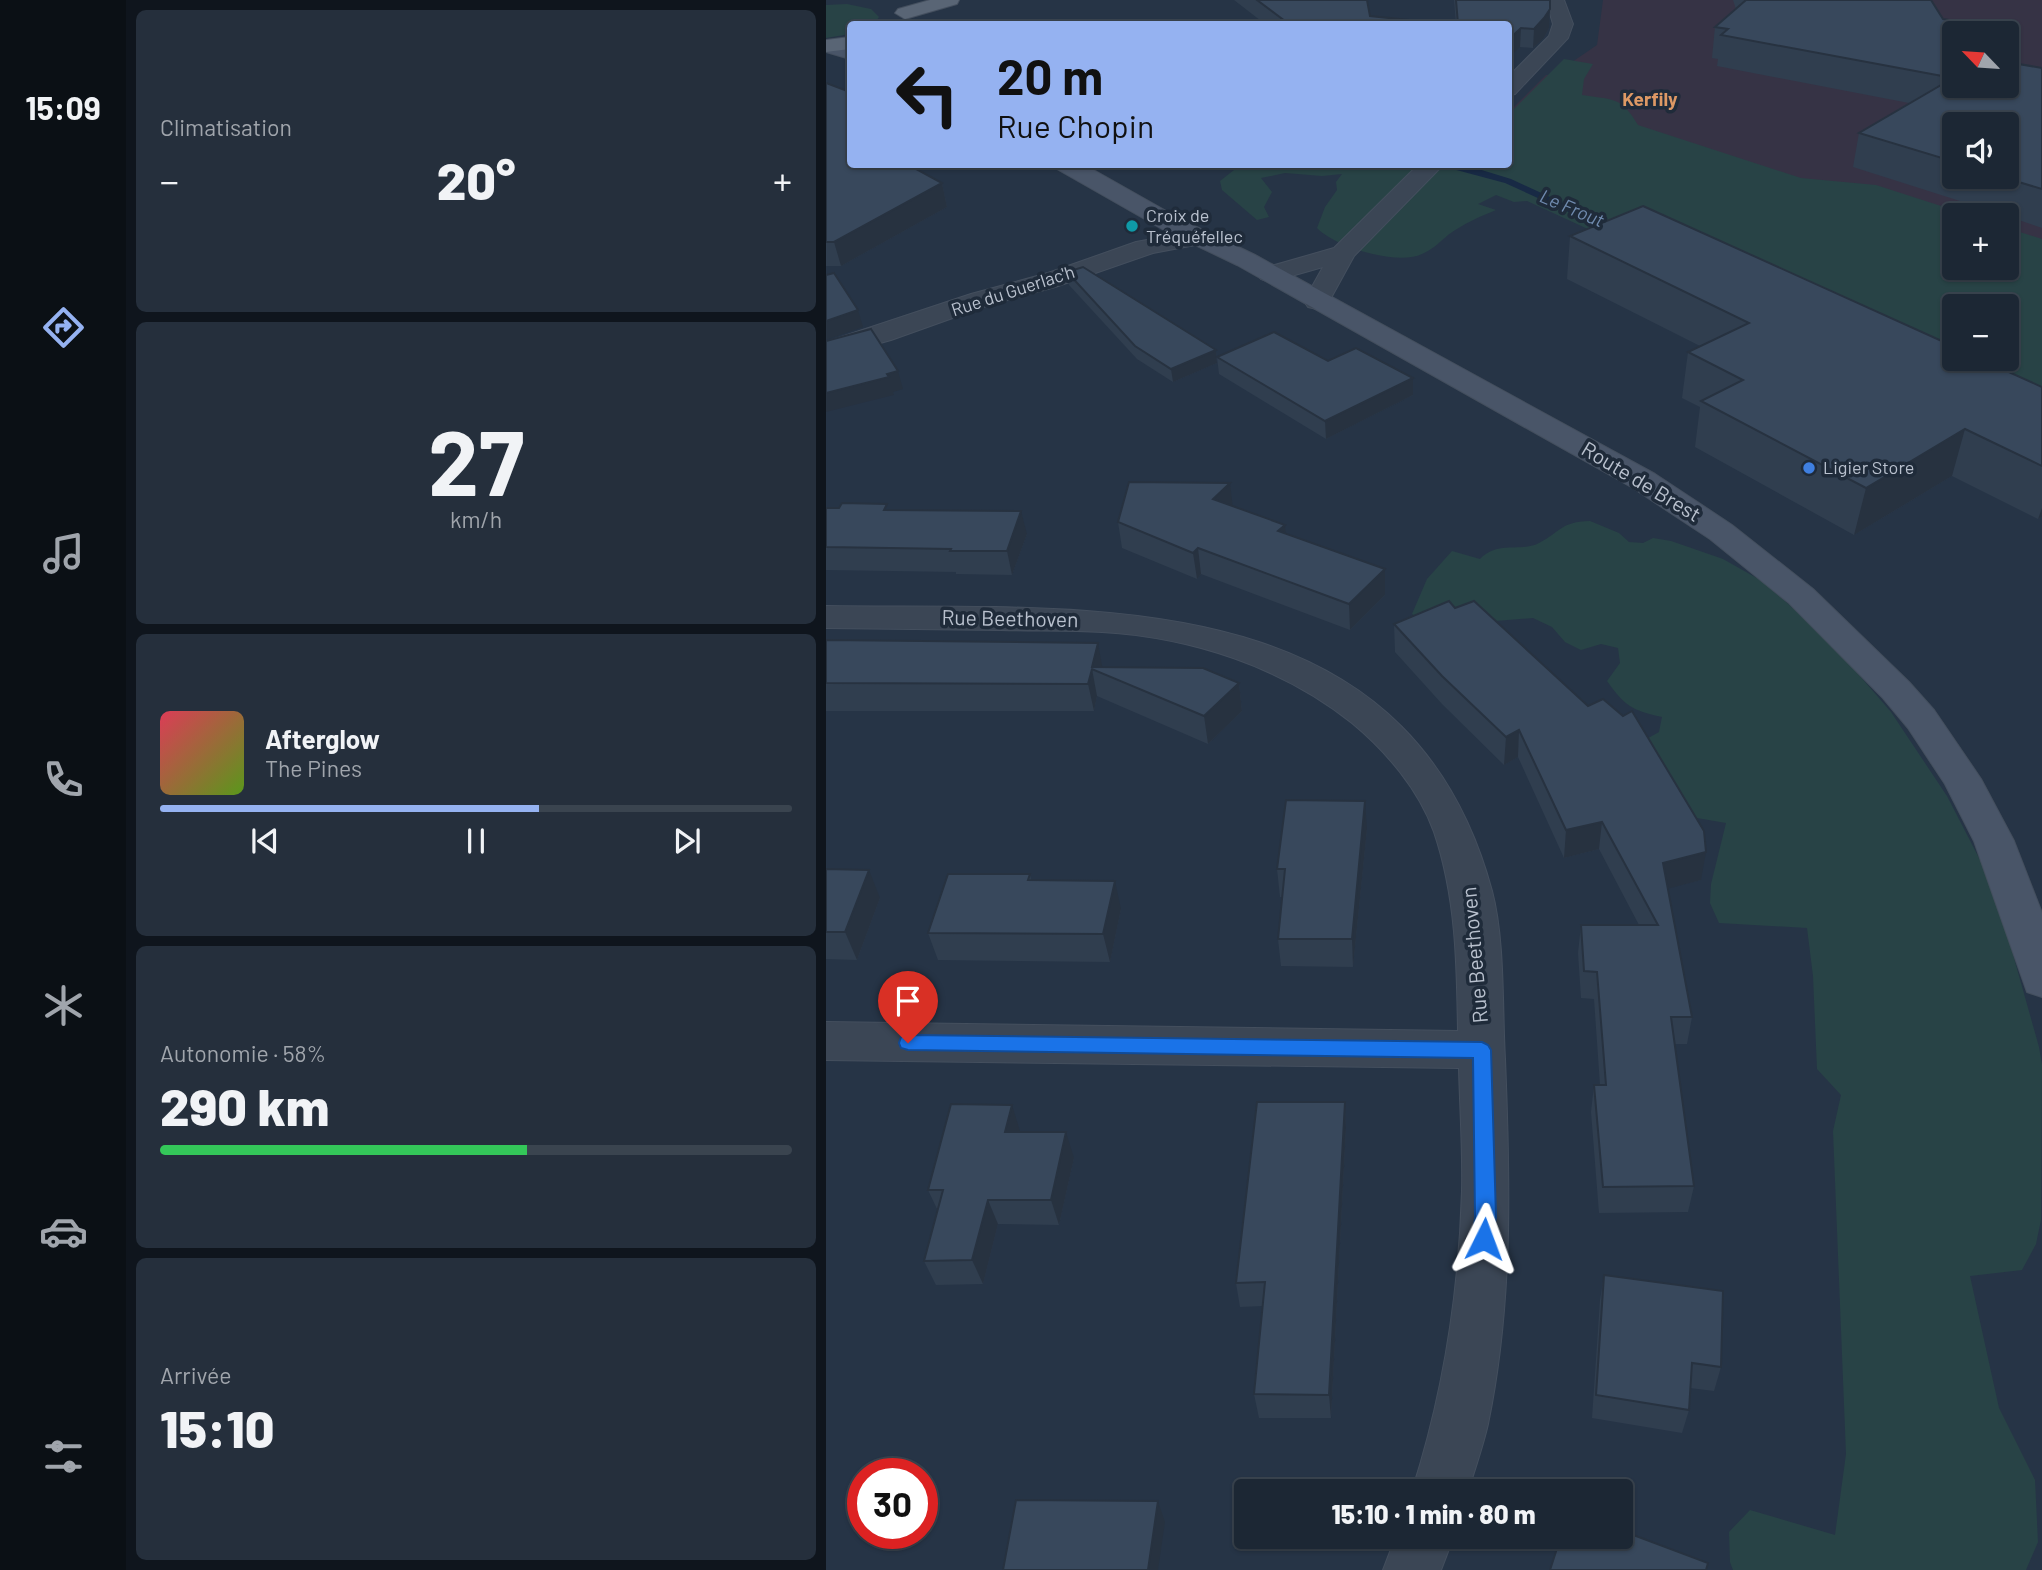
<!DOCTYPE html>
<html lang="fr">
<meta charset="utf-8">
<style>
:root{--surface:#1c2734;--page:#252f3c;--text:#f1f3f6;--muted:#a0a5ac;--line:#3a444f;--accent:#95b2f1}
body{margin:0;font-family:Barlow,sans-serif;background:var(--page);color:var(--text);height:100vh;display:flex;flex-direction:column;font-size:26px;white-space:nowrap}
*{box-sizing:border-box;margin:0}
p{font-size:23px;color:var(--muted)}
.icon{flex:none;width:38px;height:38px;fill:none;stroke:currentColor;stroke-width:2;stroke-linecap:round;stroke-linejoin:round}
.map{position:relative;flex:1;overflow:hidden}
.details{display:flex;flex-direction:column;gap:10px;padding:10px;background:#0f151d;width:700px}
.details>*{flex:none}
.hud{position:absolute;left:21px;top:21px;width:665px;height:147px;border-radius:7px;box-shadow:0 2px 5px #0004,0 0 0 2px var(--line);background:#95b2f1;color:#111;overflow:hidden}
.needle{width:46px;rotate:295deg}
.fabs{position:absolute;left:1116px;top:21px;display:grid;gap:14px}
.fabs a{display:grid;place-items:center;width:77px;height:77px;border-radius:7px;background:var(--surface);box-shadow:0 2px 5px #0004,0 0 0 2px var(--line);font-size:35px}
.speed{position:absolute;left:21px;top:1458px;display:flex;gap:14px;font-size:35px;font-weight:700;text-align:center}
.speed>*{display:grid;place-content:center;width:91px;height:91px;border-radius:50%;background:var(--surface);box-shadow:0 2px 5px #0004,0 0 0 2px var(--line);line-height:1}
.speed .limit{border:10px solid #d22;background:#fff;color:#111}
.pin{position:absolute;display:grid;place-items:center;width:60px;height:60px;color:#fff;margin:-72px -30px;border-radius:50% 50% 50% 0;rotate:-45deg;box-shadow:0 0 7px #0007}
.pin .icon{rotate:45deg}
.me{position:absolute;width:77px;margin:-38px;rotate:3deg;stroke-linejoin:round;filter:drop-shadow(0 0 5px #0008)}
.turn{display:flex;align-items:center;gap:24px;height:147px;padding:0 35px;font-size:32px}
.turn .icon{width:91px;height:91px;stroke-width:2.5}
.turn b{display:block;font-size:49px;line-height:60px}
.big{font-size:52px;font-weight:800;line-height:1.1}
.details .tile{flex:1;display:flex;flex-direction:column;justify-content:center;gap:10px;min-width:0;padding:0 24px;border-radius:10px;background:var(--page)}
.details .dial{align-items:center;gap:0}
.dial b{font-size:91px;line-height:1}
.song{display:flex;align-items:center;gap:21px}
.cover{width:84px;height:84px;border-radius:10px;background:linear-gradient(135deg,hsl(350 70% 55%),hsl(90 70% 35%))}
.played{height:7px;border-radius:4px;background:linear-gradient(90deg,var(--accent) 60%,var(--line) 60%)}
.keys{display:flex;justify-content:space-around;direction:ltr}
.heat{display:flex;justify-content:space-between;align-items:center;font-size:38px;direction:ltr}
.charge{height:10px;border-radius:5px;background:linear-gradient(90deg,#34c759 58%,var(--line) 0)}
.trip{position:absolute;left:408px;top:1479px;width:399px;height:70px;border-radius:7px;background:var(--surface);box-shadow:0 2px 5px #0004,0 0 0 2px var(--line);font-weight:800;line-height:70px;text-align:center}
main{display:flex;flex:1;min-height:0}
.dock{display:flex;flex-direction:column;width:126px;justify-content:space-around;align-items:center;background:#0b1015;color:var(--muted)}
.dock .icon{width:49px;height:49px}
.dock .active{color:var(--accent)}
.dock b{font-size:32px;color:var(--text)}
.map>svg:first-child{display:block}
.medical{fill:#363345;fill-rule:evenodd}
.green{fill:#284346;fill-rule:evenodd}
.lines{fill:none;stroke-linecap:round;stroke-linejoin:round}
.stream{fill:#182a45;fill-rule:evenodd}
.street-casing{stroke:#444f5e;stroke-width:2}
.secondary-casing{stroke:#444f5e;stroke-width:2}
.primary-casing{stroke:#444f5e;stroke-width:2}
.street{fill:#3b4655;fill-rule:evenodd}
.secondary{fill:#495568;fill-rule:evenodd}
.primary{fill:#596575;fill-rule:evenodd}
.wall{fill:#303e4f;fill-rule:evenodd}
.shaded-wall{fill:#273240}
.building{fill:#38485c;stroke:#273240;stroke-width:2}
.route{fill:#1a73e8;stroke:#114b97;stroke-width:2}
.culture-dot{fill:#0f9aa8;stroke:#1f2b3a;stroke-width:2.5}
.shop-dot{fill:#3f7fe0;stroke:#1f2b3a;stroke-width:2.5}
.labels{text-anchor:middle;stroke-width:7;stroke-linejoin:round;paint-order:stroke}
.far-poi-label{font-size:18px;fill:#b9c1ce;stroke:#1f2b3a;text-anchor:start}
.far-street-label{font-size:18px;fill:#b9c1ce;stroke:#1f2b3a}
.far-neighbourhood-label{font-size:19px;font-weight:bold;fill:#dd9965;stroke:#1f2b3a}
.far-water-label{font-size:19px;font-style:italic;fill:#708baf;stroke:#1f2b3a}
.street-label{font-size:21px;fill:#b9c1ce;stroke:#1f2b3a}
</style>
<main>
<nav class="dock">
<b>15:09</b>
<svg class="icon active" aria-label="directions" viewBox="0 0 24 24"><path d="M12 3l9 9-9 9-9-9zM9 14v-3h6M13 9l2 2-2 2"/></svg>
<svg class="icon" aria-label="music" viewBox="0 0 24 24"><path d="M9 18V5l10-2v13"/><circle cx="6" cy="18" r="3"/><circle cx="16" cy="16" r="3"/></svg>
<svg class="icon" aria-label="phone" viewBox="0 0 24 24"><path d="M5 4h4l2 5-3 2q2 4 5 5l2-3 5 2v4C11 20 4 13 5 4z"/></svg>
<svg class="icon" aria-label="climate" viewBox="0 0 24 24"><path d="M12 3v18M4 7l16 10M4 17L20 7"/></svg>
<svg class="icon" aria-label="car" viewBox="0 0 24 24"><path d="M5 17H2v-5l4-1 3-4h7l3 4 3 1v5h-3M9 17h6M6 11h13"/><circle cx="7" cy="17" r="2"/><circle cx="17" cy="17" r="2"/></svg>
<svg class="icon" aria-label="filters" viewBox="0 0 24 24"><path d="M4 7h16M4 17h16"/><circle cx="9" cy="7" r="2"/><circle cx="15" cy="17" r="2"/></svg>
</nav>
<section class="details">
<div class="tile"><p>Climatisation</p>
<div class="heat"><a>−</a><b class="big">20°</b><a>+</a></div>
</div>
<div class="tile dial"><b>27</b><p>km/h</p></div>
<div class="tile">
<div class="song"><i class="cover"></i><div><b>Afterglow</b><p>The Pines</p></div></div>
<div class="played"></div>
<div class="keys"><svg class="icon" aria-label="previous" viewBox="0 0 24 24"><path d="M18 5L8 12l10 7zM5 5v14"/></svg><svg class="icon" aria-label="pause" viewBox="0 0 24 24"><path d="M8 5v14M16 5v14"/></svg><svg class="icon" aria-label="next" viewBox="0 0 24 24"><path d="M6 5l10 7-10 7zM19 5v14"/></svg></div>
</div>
<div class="tile"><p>Autonomie · 58%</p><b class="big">290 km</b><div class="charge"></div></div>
<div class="tile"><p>Arrivée</p><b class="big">15:10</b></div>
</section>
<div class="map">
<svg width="1216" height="1570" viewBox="0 0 1216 1570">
<rect width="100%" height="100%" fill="#263446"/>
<!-- medical -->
<path class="medical" d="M777,0H1216V421L682,164L683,112L720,75H727L771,45ZM1129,33H1181V86H1129ZM1129,124H1181V177H1129ZM1129,215H1181V268H1129ZM1129,306H1181V359H1129Z"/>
<!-- green -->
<g class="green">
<path d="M21,4L45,9L53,17L48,24H24V34L0,38V5Z"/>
<path d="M738,59L767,64L758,79L756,95C787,100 795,96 812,125L975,178L1050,185L1143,215H1129V268H1181V228L1216,239V438L701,201L688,202L670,195L652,204L670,210C653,217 637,224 622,235C614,242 606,250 596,254C572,266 509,247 491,228L499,207L511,190L510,182L516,174L496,176L459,173L435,178L446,192L438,207L443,217L431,220L396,190L394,181L408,170L405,165L682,164L683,114ZM1129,306H1181V359H1129Z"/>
<path d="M764,521L793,533L803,542L817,543L827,538L845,541L897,559L936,581L1002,639L1065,712L1121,796L1168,887L1213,1047L1216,1065L1215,1220L1210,1244L1196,1270L1144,1276L1173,1408L1209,1480L1212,1542L1200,1570H907L904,1562L903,1532L924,1510L1009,1535L1020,1454L1007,1131L1015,1095L991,1069L987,976L981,928L893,923L884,903L885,884L900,823L871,818L838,798L801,750L833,732L836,717C805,710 799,706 781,681L794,663L792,648L775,644L755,650L739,642L726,627L707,618L608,626L586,614L601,579L626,551L654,559C673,540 694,553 713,543C736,531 734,522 764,521Z"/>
</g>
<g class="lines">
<!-- stream -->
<path class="stream" d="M608,164H636L685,179L798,231L789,233L679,183Z"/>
<defs>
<g id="street">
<path d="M720,0H738L747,24L742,38L689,94L682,96V77L723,36L727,24Z"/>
<path d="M593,164H618L528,256L500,307L491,309L482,307L478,301L497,267L444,282L435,279L431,274L435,269L508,248Z"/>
<path d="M376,230L385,232L388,237L385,242L327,253L229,287L163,305L65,340L0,358V342L145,294L222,273L310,242Z"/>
<path d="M0,606C258,610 581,576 666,891C679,940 676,1008 679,1059C684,1181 687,1303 662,1424C657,1446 649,1469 642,1491H586C617,1395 633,1293 636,1191C637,1151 634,1109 633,1068L0,1060V1022L632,1031C631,963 630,897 608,832C593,790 560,751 526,723C456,667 365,637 276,632C242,630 209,631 175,630C117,629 58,629 0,628Z"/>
<path d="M570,1536H628L615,1570H557Z"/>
</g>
<g id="secondary">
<path d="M3,40L24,47V59L0,52V41Z"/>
<path d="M228,164H257L356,220L429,255L829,474L906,525L987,589L1083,682L1108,710L1155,779L1188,841L1216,913V997L1201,992L1148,841L1119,784L1082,728L1057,698L963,603L884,539L807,488L411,265L338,230L231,169Z"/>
</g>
<g id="primary">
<path d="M104,0H133L131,4L79,19L69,13L72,9Z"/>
<path d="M24,37V49L0,52V40Z"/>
</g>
</defs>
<!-- street casing -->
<use href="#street" class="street-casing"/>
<!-- secondary casing -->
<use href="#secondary" class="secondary-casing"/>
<!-- primary casing -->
<use href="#primary" class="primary-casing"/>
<!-- street -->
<use href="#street" class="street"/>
<!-- secondary -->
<use href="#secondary" class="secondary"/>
<!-- primary -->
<use href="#primary" class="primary"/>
</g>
<!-- wall -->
<g class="wall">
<path d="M408,0H541L544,16L621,24H439Z"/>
<path d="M628,0H724L723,28L718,38L707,48L694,47L682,24H630Z"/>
<path d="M907,0H1105L1117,19L1191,31L1183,62L1216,68V228L1181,216V215H1178L1027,167L1033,133L1083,103L891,66L892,59L886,58L889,27L910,9ZM1129,124L1181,177H1129Z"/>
<path d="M0,83L24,164L116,183L121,207L15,266H0Z"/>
<path d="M744,236L1216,387V517L1212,519L1126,476L1028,535L869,447L874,407L856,398L862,352L874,346L741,279Z"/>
<path d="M241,272L390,350L391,363L347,382L311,359L243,285Z"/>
<path d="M391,357L502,361L587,395L500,439L393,374Z"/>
<path d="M407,506L459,534L559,569V595L524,630L375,574L371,579L296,548L292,522Z"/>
<path d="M0,508L62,510L201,534L186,575L130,574V572L0,570Z"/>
<path d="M568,624L875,880L842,888L866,1017L861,1044H849L868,1186L862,1212L773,1213L765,1112L768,1085H774L768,999L755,998L752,953L755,925H813L773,849L738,858L692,757L678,765L616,704L569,652Z"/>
<path d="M0,640L277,667L413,683L416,711L382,744L271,696L268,711H0Z"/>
<path d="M541,829L527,967L455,966L452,939L456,897H454L451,869Z"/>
<path d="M0,869L54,898L31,960L0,959Z"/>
<path d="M204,874L205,880L295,909L284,962L112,960L102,933Z"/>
<path d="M519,1102L520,1128L505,1418H433L428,1394L437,1306L414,1307L410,1283Z"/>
<path d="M194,1131V1132L248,1158L233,1225L172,1224L157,1284L110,1285L98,1261L112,1211L102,1190Z"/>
<path d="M778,1275L895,1367L888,1391L864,1388L863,1410L856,1433L766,1418L774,1300Z"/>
</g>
<!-- shaded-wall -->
<g class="shaded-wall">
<path d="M724,9L723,28L718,38L707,48L708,29Z"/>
<path d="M695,28L694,47L682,59V40Z"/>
<path d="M1191,31L1183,63L1181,65V45Z"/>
<path d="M116,183L121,207L15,266L8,242Z"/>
<path d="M32,310L37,327L0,340V321Z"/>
<path d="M390,350L391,363L347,382L345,369Z"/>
<path d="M72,371L77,389L67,392L68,395L0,412V393Z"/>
<path d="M587,378V395L500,439L499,421Z"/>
<path d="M1139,429L1126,476L1028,535L1040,488Z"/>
<path d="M404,483L407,509L387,499Z"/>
<path d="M1216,508V517L1212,519Z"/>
<path d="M195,511L201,534L186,575L181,551Z"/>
<path d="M459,525L461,550L452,531Z"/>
<path d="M372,548L375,574L371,579L367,553Z"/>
<path d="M559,569V595L524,630L523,604Z"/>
<path d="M272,643L277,671L266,667Z"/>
<path d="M266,669L271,696L268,711L262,684Z"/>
<path d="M413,683L416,711L382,744L378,716Z"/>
<path d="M693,730L692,757L678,765L680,737Z"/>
<path d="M539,801L541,829L527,967L526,939Z"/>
<path d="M776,822L773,849L738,858L740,830Z"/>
<path d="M880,852L875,880L833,891L837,863Z"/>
<path d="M43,870L54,898L31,960L19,932Z"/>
<path d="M289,881L295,909L284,962L277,934Z"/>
<path d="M519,1102L520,1128L505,1418L503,1395Z"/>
<path d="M186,1105L194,1131L188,1157L179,1132Z"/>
<path d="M240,1132L248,1158L233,1225L225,1200Z"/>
<path d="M162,1200L172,1224L157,1284L146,1260Z"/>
<path d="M332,1501L339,1522L332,1570H322Z"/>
</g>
<!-- building -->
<g class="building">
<path d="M431,0H541L544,16L621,24H463Z"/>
<path d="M630,0H724V9L718,18L708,29L695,28L682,40V24H632Z"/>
<path d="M920,0H1105L1117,19L1191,31L1181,45V33H1129V86H1181V62L1216,68V189L1176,177H1181V124H1129V162L1033,133L1127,78L895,35L902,29L889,27Z"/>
<path d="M0,83L24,92V164H81L116,183L8,242H0Z"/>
<path d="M817,206L1129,347V359H1154L1216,387V466L1139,429L1040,488L875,401L917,380L862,352L923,323L744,236Z"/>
<path d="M257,267L390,350L345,369L309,346L241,272Z"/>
<path d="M8,273L32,310L0,321V275Z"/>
<path d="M45,329L72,371L61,374L63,377L0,393V341Z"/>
<path d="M448,332L502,361L530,348L587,378L499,421L391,357Z"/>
<path d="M303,482L404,483L387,499L459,525L452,531L559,569L523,604L372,548L367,553L292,522Z"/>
<path d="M16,503L61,504L58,510L195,511L181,551H124L125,549L0,547V508H13Z"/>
<path d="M623,601L629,608L648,601L762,706L777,699L797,716L806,711L878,831L880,852L837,863L866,1017H845L868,1186L777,1187L768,1085H780L771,972L758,971L755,925H832L776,822L740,830L693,730L680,737L616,676L568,624Z"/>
<path d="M0,640L272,643L266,667L377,668L413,683L378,716L266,669L262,684L0,683Z"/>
<path d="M460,800L539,801L526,939H452L459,869H451Z"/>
<path d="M0,869L43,870L19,932H0Z"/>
<path d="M122,874H204L202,880L289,881L277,934L102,933Z"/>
<path d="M431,1102H519L503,1395L428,1394L439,1282L410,1283Z"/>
<path d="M125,1104L186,1105L179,1132H240L225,1200H162L146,1260L98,1261L117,1190H102Z"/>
<path d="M778,1275L897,1291L895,1367L866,1363L863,1410L770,1395Z"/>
<path d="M190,1500L332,1501L322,1570H177Z"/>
<path d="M794,1530L882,1563L880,1570H724L735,1536H794Z"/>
</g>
<!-- route -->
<path class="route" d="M82,1035L656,1042L662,1045L665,1050L670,1217L665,1245L658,1248L650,1245L647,1239L649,1217L647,1058L82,1050L75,1048L73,1043L75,1037Z"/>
<!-- markers -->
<circle class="culture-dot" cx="306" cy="226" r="7"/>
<circle class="shop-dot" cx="983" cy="468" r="7"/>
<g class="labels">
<!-- far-poi labels -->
<g class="far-poi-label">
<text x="320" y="222">Croix de<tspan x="320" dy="21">Tréquéfellec</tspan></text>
<text x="997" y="474">Ligier Store</text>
</g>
<!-- far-street labels -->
<g class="far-street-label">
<text transform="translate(187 291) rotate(-18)" y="6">Rue du Guerlac'h</text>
</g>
<!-- far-neighbourhood labels -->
<g class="far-neighbourhood-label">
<text x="824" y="106">Kerfily</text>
</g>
<!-- far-water labels -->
<g class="far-water-label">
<text transform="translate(746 208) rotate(23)" y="7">Le Frout</text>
</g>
<!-- street labels -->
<g class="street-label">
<text transform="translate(815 482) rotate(31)" y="7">Route de Brest</text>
<text transform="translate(184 619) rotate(1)" y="7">Rue Beethoven</text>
<text transform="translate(649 955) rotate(-95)" y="7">Rue Beethoven</text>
</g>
</g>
</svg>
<div class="fabs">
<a><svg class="needle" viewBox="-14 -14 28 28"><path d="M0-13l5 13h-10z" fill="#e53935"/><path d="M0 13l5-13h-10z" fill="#a0a5ac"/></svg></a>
<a><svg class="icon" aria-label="sound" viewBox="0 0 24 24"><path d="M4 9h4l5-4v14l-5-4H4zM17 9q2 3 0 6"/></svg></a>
<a>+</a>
<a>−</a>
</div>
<div class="speed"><div class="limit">30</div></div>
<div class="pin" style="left:82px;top:1043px;background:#d93025"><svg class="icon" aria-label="arrive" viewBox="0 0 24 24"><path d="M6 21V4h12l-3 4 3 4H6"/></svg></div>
<svg class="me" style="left:658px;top:1239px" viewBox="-20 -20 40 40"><path d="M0-17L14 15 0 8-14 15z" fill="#1a73e8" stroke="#fff" stroke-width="4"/></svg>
<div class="trip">15:10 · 1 min · 80 m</div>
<div class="hud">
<div class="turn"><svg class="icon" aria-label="left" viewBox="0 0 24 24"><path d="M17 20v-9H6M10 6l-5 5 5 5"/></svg><div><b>20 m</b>Rue Chopin</div></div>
</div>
</div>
</main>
